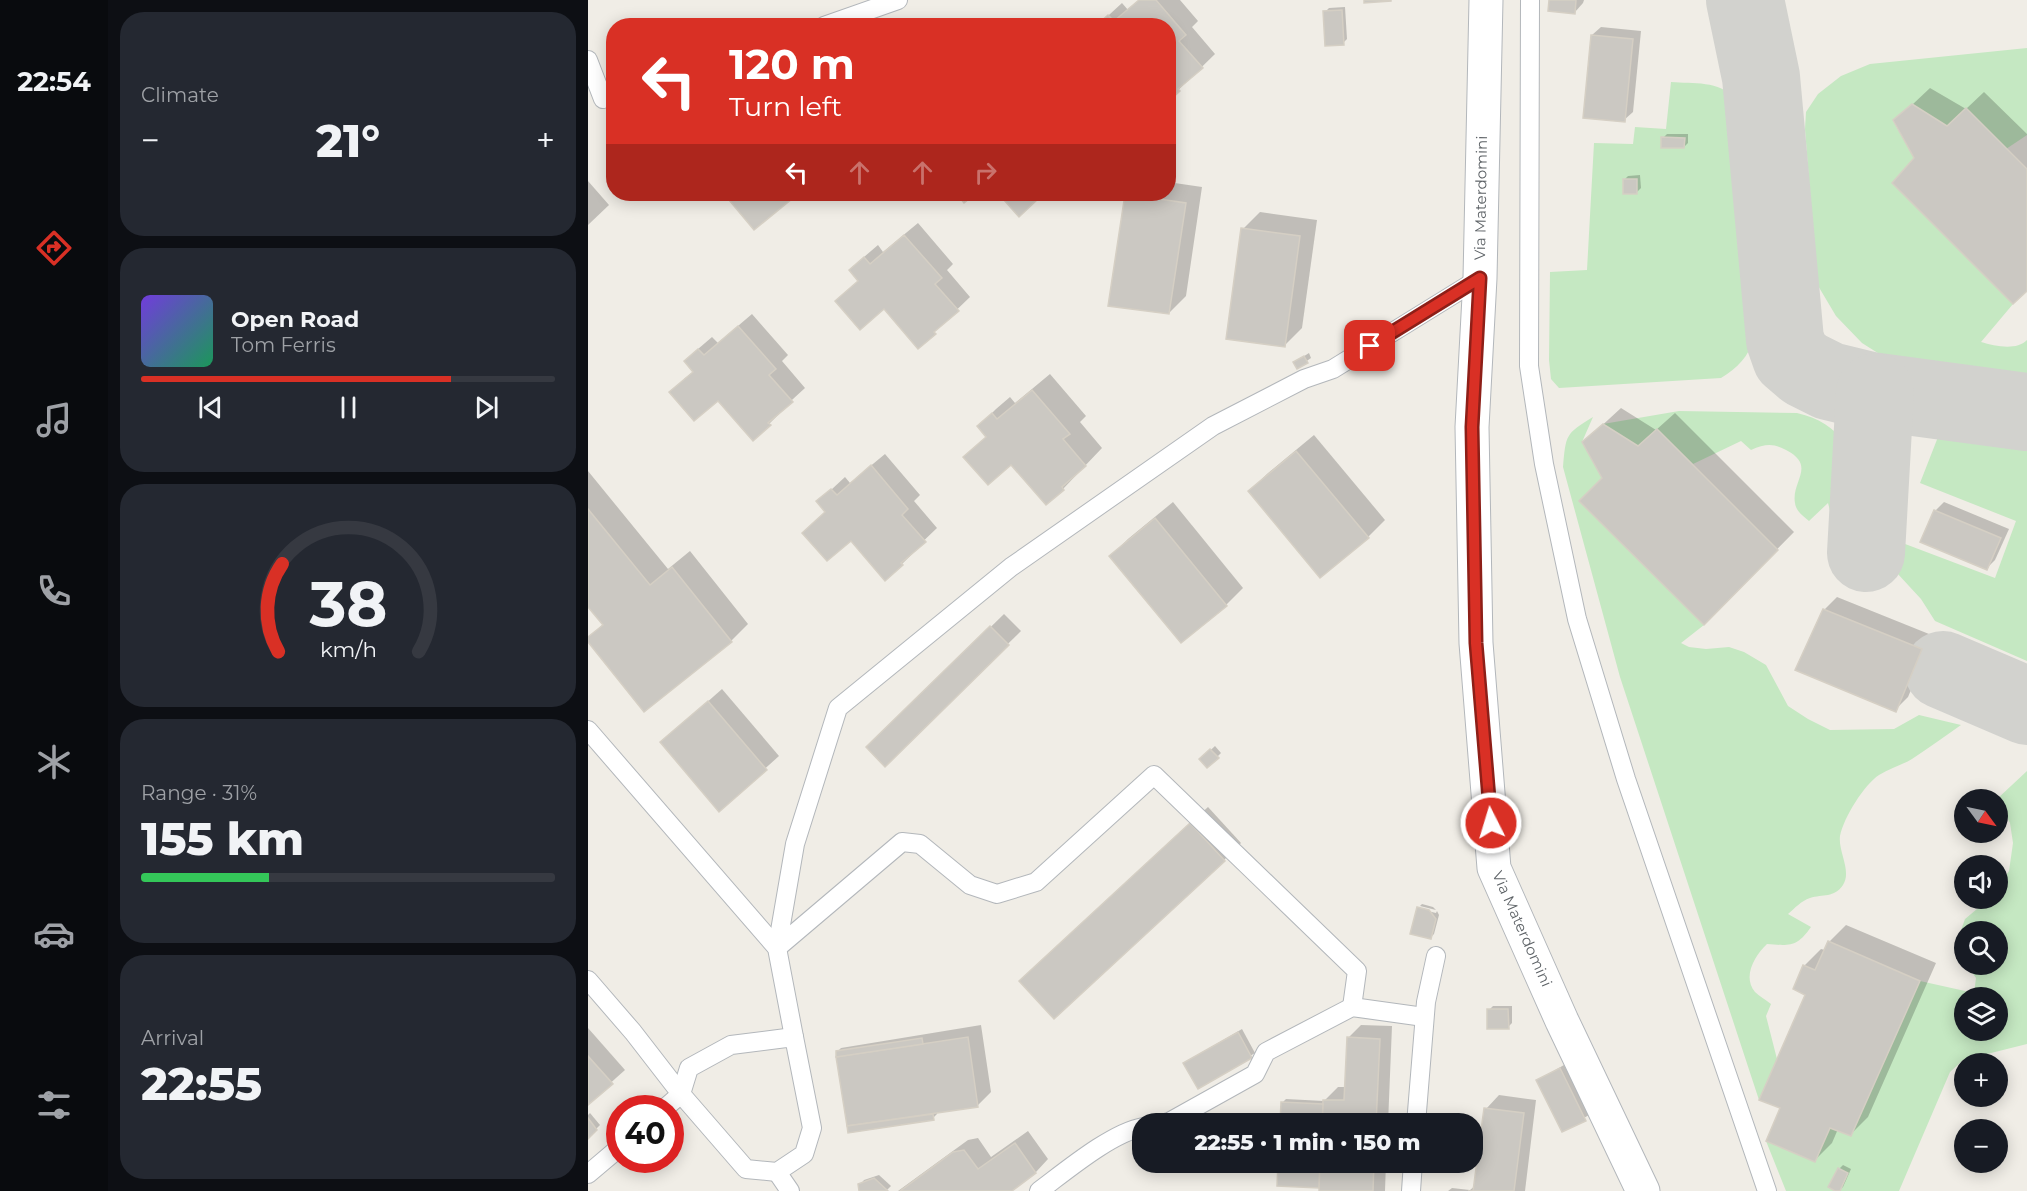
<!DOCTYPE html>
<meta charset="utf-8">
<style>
:root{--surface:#171b24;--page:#242831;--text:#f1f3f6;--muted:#9ea1a6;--line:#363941;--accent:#d93025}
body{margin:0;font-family:Montserrat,sans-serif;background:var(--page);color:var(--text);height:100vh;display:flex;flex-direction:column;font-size:22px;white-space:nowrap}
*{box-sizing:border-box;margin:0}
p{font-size:20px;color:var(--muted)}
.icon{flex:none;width:33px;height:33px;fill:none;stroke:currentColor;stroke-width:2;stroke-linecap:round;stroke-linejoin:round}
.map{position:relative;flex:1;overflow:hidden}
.details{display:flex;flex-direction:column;gap:12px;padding:12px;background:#0d0f14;width:480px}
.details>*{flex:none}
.hud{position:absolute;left:18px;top:18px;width:570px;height:183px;border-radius:24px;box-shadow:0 3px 15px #0003;background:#d93025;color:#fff;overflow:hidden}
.needle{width:39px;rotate:123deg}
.controls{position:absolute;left:1366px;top:789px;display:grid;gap:12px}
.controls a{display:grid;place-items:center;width:54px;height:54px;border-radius:50%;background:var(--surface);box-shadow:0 3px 15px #0003;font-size:30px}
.speed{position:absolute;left:18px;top:1095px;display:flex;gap:12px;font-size:30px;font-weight:700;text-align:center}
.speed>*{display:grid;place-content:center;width:78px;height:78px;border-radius:50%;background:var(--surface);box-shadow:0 3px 15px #0003;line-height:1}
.speed .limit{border:9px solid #d22;background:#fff;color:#111}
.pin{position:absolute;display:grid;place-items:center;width:51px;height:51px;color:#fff;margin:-26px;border-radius:12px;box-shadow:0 3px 9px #0006}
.me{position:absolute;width:66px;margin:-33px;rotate:355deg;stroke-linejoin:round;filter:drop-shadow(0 0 4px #0008)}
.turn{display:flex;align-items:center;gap:21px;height:126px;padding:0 24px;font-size:27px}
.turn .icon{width:78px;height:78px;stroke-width:2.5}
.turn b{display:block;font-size:42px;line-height:51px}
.lanes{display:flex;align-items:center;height:57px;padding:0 24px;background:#0003;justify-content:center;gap:30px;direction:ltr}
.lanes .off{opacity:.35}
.big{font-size:45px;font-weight:800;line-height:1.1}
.details .widget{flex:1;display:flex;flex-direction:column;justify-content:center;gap:9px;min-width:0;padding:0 21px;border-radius:24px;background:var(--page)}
.details .dial{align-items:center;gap:0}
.dial svg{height:156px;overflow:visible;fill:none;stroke:var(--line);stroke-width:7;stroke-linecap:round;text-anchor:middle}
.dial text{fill:var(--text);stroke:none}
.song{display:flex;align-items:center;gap:18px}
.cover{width:72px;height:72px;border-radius:9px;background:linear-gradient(135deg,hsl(260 70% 55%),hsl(150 70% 35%))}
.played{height:6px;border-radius:3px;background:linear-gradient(90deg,var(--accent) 75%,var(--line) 75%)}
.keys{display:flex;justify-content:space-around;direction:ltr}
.heat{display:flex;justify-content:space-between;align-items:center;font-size:33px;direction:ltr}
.charge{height:9px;border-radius:4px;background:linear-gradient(90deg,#34c759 31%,var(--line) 0)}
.trip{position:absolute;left:544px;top:1113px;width:351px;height:60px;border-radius:24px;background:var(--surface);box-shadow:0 3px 15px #0003;font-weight:800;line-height:60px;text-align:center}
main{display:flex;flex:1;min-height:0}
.dock{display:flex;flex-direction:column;width:108px;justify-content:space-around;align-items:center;background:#090b0e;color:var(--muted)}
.dock .icon{width:42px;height:42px}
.dock .current{color:var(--accent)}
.dock b{font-size:27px;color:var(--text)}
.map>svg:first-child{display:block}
.green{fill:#c5e8c2;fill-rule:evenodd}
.shadow{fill:#0003}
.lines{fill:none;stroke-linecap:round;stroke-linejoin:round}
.taxiway{stroke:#d2d2ce;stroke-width:78}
.building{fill:#cbc8c2;stroke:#d5cfc4;stroke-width:1.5}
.service-casing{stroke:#b3b7bb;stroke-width:20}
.tertiary-casing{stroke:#b3b7bb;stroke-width:35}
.service{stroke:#fff;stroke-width:18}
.tertiary{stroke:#fff;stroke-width:33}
.route-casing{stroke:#8d1f18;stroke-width:15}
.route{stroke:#d93025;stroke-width:10}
.labels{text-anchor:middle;stroke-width:5;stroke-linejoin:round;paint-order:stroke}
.street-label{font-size:15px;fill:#5e6367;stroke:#fff}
</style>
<main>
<nav class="dock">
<b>22:54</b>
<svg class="icon current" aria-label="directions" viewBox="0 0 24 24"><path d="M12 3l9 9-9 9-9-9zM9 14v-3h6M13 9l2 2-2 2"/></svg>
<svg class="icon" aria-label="music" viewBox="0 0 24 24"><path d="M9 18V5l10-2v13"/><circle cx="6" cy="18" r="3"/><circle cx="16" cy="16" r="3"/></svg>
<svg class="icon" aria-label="phone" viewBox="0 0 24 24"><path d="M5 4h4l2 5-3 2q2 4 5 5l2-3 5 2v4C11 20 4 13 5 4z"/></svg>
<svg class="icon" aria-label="climate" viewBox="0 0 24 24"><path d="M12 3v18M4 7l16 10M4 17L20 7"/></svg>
<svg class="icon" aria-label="car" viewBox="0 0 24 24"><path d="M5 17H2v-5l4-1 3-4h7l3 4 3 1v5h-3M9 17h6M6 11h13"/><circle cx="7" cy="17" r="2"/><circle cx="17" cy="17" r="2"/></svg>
<svg class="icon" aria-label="filters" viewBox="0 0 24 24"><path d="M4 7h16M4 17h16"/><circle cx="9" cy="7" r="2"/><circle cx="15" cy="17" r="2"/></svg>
</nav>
<section class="details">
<div class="widget"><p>Climate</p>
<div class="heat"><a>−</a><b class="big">21°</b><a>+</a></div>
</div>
<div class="widget">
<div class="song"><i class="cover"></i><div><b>Open Road</b><p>Tom Ferris</p></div></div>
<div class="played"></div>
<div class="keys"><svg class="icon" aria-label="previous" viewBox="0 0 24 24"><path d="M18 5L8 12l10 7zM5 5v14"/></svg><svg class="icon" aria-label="pause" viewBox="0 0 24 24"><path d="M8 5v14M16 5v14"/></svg><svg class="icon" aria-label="next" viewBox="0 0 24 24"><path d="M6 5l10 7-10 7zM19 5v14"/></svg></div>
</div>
<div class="widget dial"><svg viewBox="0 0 100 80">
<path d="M14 69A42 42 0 1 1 86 69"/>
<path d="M14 69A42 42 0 0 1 16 24" stroke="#d93025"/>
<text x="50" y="56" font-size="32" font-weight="700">38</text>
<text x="50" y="72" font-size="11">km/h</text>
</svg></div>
<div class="widget"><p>Range · 31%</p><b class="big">155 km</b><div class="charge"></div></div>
<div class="widget"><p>Arrival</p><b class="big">22:55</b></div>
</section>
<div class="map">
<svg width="1439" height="1191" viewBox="0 0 1439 1191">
<rect width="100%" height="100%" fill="#f0ede6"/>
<!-- green -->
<g class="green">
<path d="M1439,48V135L1418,149L1378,108L1359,126L1324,104L1305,121L1326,158L1304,183L1425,304L1393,342C1407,346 1428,351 1439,340V389L1333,370L1304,362L1274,343L1248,316L1229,284L1217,129L1218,112L1230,94L1253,76L1282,64Z"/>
<path d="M1083,82C1105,84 1132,80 1146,99L1166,337C1161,357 1149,368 1133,378L971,388L963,379L961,360L962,272L999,270L1006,143L1045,144L1047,127L1078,129Z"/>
<path d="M1091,411L1209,413C1280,429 1269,493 1259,549L1240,547L1244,518L1240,503L1221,521C1215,516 1208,511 1207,503C1203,481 1229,466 1198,450C1185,443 1177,444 1163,450L1153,441L1105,464L1069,429L1050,446L1015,424Z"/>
<path d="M1005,417L994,442L1014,478L991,501L1116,625L1093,643L1101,647L1118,649L1141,647L1156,652L1178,665L1200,706L1220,719L1242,730L1306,729L1331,715L1373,725C1357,736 1341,748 1324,759C1314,765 1302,768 1291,775C1276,785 1256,817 1252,836C1250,852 1264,871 1255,885C1246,898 1235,894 1222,898C1213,901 1207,908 1200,914L1223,927C1209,947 1202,946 1179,944C1167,955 1154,977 1167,992C1171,996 1178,1000 1183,1004L1178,1016L1189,1059L1171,1100L1032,677L975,467C978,435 977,434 1005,417Z"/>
<path d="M1361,432L1439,439V661L1347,621L1333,599L1297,560L1296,536L1407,578L1428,521L1332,483L1350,437Z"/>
<path d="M1439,771V1044L1375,1060L1362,1072L1311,1191H1198L1178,1141L1242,1128L1263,1136L1332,981L1386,993L1388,978L1379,965L1410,964V932H1377V963L1366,950L1377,919L1401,899L1410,898V886L1421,871L1425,843L1422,823L1409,799ZM1377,998H1410V1030H1377Z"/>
</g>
<!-- shadow -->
<g class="shadow">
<path d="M551,0H592L610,21L604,27L627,54L580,100V26H509L534,3L540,10Z"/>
<path d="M962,0H996L995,3L987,12Z"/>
<path d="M757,7L759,39L755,43L737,12L741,8Z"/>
<path d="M1013,27L1053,31L1045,112L1036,120L1004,35Z"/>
<path d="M1342,88L1378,109L1396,92L1439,134V289L1328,158L1307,121Z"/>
<path d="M1079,134H1100V143L1096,147L1075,138Z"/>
<path d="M1052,175L1053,188L1049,192L1036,180L1040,176Z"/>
<path d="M0,181L21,205L0,225Z"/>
<path d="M580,182L614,187L598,296L581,313L538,195L580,194Z"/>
<path d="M138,194H207L166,227Z"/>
<path d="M423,194H453L431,214L417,199Z"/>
<path d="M672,212L729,220L714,328L697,345L655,229Z"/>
<path d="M330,223L365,264L359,270L382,297L330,347L271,280L276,257L290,245L295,252Z"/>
<path d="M164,314L200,355L194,361L217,388L193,410L194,411L181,424L96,379L106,371L98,362L110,349L124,337L130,343Z"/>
<path d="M721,353L723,358L710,367L707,362Z"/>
<path d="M462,374L498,416L492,422L514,448L475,489L423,463L377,457L399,436L391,426L408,409L422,397L427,403Z"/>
<path d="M1033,408L1068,430L1087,413L1206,532L1116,623L1016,478L996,442Z"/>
<path d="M726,435L797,520L780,537L662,491L679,474Z"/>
<path d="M297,454L332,495L326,501L349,528L326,550L327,551L314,564L239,511L230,502L257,477L262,483Z"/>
<path d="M0,471L80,569L102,551L160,624L143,641L57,710L0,640L15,624L0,605Z"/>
<path d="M585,502L655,588L638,605L594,641L523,556L540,539Z"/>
<path d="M1356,502L1421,529L1407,560L1399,568L1334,541L1348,510Z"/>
<path d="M1249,597L1346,636L1320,697L1307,710L1236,610Z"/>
<path d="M416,614L433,631L297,764L280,747Z"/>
<path d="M134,689L191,756L131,810L74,742Z"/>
<path d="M627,746L633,753L620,766L613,759Z"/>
<path d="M620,807L653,843L636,860L450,964Z"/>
<path d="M834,904L845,907L848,910L832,906Z"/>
<path d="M831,907V909L848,913L849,911L851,915L846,934L842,938L830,908Z"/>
<path d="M1258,925L1348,963L1280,1117L1263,1134L1250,1129L1244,1143L1227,1160L1194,1107L1219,994L1216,966L1233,949L1237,950L1241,942Z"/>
<path d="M905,1006H924V1023L920,1027L901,1010Z"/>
<path d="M393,1025L403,1092L390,1105L349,1112V1114L345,1118L261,1131L249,1052L253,1048Z"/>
<path d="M773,1025L804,1026L800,1124H693L694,1103L698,1099L736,1101L750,1087H758L760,1038Z"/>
<path d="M0,1028L37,1070L0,1103Z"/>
<path d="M654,1029L667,1053L610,1087L601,1060Z"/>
<path d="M976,1065L1001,1115L975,1130L950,1080Z"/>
<path d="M911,1095L948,1100L937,1191H860L864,1188L882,1190L888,1185L898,1109Z"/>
<path d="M2,1113L12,1125L0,1137V1115Z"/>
<path d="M440,1131L460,1159L448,1172L421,1191H310L380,1140L390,1138L403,1157Z"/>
<path d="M692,1162H798L797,1191H732L733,1184L730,1186Z"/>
<path d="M1255,1165L1263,1169L1255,1187L1250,1191L1251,1169Z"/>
<path d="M291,1175L303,1186L299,1190L272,1191V1185L276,1180Z"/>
</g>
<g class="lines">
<!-- taxiway -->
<g class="taxiway">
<path d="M1157,0L1173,77L1197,340L1203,357L1217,369L1241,381L1282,391L1439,412"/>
<path d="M1278,553L1287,392"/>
<path d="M1355,670L1439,706"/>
</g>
</g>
<!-- building -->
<g class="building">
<path d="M551,0H568L598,35L591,41L615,68L590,89L592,91L580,102V26H508L520,15L526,21Z"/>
<path d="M776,0H803V1L776,3Z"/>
<path d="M961,0H988L987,14L960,11Z"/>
<path d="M754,10L756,45L737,46L735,11Z"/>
<path d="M1003,35L1045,39L1037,122L995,118Z"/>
<path d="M1324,104L1359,126L1378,108L1439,169V291L1425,304L1304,183L1326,158L1305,120Z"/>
<path d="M1073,137L1097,138L1096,148H1073Z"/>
<rect x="1035" y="179" width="14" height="15"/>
<path d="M136,194H210L166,230Z"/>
<path d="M369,194H387L376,203Z"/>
<path d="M422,194H445L450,199L431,217L415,199Z"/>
<path d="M537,194L598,203L581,314L520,306Z"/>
<path d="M653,228L712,236L697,347L638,339Z"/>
<path d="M316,235L354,278L347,284L371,311L346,332L348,334L330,349L296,309L272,330L247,301L270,281L261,270L276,257L282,264Z"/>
<path d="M150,326L188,369L181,375L205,402L180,423L183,425L165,441L130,401L106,421L81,392L105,372L96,361L110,349L116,355Z"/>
<path d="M716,356L720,363L709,369L705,362Z"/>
<path d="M444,390L482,434L475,439L498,466L474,487L476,490L458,505L423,465L400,485L375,457L398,437L389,426L404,413L409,419Z"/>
<path d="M1015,424L1050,446L1069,429L1190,550L1116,625L991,501L1014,478L994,442Z"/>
<path d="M708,451L781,538L732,578L660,491Z"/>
<path d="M283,465L320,509L314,515L338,542L313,563L315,565L297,581L263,541L239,561L214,533L237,512L228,501L243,489L249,495Z"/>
<path d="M0,509L62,585L84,567L144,642L56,712L0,642V637L15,625L0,607Z"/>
<path d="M1346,510L1413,538L1399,570L1332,542Z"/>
<path d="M567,518L639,606L593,643L521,556Z"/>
<path d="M1235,609L1334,649L1308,712L1207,670Z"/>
<path d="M402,626L421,645L297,767L278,747Z"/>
<path d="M120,701L179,770L131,812L72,742Z"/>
<path d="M622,749L631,758L619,768L611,759Z"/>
<path d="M602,823L637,861L466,1019L431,981Z"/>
<path d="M829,907L841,910L848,919L843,939L822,934Z"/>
<path d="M1240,941L1332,981L1263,1136L1242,1128L1227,1162L1178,1141L1192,1108L1171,1100L1217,995L1205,989L1215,965L1227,970Z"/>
<path d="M899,1009H920L921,1029H899Z"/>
<path d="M650,1032L664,1058L610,1089L595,1063Z"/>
<path d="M380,1037L390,1107L259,1126L248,1057Z"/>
<path d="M759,1037L792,1039L788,1124H734L735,1100H756Z"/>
<path d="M334,1038L335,1044L248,1057V1051Z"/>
<path d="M0,1056L25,1084L0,1105Z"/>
<path d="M972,1068L998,1121L974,1132L948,1080Z"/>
<path d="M693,1102L735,1104L734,1124H692Z"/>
<path d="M896,1108L936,1113L926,1191H880H885Z"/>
<path d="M345,1114L346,1120L260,1133L259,1126Z"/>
<path d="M0,1118L9,1130L0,1139Z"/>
<path d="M427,1143L448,1173L424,1191H312L365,1152L376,1150L390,1169Z"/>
<path d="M690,1162H732L731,1188L689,1186Z"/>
<path d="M732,1162H786L785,1191H731Z"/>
<path d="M1250,1168L1260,1173L1252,1191H1247L1240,1187Z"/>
<path d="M286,1178L300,1191H271L270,1184Z"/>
</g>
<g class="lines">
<defs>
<g id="service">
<path d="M942,0L941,366L956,464L989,619L1038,779L1179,1191"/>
<path d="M236,26L310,0"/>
<path d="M0,60L15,99"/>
<path d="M0,730L189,948L206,1037"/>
<path d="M189,948L207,844L250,708L423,567L625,426L716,379L745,369L892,278"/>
<path d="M189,948L314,842L332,844L382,885L409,894L448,882L566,775L769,971L764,1007"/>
<path d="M0,980L45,1032L93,1094L77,1108"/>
<path d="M206,1037L224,1128L216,1154L189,1172L158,1169L93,1094L101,1068L143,1045Z"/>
<path d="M572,1124L581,1122L667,1074L678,1052L764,1007L836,1017"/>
<path d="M828,1124L838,1002L848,956"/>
<path d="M189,1172L202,1191"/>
<path d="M0,1174L32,1147"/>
<path d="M451,1191C478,1171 523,1133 555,1127"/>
<path d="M823,1191L825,1162"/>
</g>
<path id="tertiary" d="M898,0L892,278L884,427L888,643L906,868L974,1021L1055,1191"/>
</defs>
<!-- service casing -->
<use href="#service" class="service-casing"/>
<!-- tertiary casing -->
<use href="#tertiary" class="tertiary-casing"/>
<!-- service -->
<use href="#service" class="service"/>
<!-- tertiary -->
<use href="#tertiary" class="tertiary"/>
</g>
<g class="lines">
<defs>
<path id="route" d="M782,346L892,278L884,427L888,643L903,823"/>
</defs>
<!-- route casing -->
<use href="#route" class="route-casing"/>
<!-- route -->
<use href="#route" class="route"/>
</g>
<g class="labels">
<!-- street labels -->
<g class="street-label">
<text transform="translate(893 198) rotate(-89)" y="5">Via Materdomini</text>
<text transform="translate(934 929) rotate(66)" y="5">Via Materdomini</text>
</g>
</g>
</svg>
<div class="controls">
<a><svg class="needle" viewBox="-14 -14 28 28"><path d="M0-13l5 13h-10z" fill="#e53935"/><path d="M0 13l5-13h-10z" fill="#9ea1a6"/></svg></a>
<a><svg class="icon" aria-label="sound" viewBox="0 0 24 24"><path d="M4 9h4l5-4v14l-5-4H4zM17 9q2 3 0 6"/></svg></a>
<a><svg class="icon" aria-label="search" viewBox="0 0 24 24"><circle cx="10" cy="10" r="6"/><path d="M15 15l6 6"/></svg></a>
<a><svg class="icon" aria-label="layers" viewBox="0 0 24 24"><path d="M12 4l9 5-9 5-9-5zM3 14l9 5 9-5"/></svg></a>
<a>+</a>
<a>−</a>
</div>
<div class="speed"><div class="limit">40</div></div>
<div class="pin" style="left:782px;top:346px;background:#d93025"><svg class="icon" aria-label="arrive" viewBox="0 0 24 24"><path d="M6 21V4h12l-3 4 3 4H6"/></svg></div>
<svg class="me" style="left:903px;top:823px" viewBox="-20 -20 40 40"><circle r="17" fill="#d93025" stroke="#fff" stroke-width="3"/><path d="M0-11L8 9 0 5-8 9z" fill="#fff"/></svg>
<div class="trip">22:55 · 1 min · 150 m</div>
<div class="hud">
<div class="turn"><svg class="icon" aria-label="left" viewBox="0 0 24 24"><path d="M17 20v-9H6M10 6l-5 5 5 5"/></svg><div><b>120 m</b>Turn left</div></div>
<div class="lanes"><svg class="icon" aria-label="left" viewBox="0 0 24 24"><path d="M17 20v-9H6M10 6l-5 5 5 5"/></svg><svg class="icon off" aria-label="ahead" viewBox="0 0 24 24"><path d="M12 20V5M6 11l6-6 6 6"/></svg><svg class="icon off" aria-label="ahead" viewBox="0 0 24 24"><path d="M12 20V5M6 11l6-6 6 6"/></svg><svg class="icon off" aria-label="right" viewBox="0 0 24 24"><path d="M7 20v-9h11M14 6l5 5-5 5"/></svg></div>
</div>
</div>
</main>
